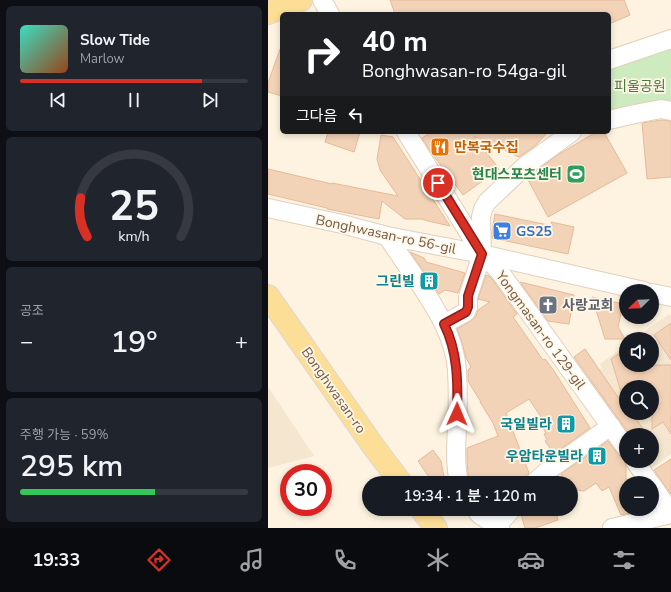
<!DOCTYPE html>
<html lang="ko">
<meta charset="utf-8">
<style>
:root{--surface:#171b24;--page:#20242c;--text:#f1f3f6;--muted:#9ea1a6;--line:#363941;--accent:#d93025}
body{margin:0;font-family:"Nunito Sans","Noto Sans KR",sans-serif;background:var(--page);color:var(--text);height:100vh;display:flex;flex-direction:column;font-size:15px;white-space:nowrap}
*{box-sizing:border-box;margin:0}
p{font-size:13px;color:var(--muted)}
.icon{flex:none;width:22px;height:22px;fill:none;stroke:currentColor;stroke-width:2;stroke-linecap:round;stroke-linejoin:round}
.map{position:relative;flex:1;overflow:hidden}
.drawer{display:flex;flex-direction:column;gap:6px;padding:6px;background:#0d0f14;width:268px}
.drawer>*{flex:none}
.guide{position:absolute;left:12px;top:12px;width:331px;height:122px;border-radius:6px;box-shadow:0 2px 6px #0003;background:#202124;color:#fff;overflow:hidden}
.needle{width:26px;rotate:247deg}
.tools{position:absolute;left:351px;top:284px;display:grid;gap:8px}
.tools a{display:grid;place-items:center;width:40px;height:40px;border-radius:50%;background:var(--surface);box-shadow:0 2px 6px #0003;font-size:20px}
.speed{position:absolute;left:12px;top:464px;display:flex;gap:8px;font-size:20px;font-weight:700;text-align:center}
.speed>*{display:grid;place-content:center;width:52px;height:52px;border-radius:50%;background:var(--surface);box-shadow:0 2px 6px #0003;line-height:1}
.speed .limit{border:6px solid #d22;background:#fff;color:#111}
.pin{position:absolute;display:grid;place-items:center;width:34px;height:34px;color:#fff;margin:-17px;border:2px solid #fff;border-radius:50%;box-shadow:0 1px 4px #0007}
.me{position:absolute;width:44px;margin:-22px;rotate:1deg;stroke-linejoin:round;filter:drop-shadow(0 0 3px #0008)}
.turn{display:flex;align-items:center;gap:14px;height:84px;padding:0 16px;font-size:18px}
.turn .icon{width:52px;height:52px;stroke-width:2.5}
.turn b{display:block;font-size:28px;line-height:34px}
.then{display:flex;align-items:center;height:38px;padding:0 16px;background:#0003;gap:8px;font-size:15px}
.big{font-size:30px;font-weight:600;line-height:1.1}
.drawer .widget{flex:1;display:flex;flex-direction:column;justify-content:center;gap:6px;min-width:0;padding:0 14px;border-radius:6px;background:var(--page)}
.drawer .dial{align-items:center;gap:0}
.dial svg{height:104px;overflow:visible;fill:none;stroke:var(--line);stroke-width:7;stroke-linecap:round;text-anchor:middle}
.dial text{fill:var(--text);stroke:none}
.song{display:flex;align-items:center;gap:12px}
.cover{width:48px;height:48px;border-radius:6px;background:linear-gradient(135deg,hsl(170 70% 55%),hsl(20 70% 35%))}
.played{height:4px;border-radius:2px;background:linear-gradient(90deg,var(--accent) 80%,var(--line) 80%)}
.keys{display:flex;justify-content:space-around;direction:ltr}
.heat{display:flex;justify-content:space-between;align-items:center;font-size:22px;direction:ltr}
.charge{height:6px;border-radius:3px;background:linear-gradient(90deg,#34c759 59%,var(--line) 0)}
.trip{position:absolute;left:94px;top:476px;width:216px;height:40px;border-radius:20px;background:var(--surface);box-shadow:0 2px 6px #0003;font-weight:600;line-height:40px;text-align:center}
.menu{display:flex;height:64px;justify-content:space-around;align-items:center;background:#090b0e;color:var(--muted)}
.menu .icon{width:28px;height:28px}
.menu .current{color:var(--accent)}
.menu b{font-size:18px;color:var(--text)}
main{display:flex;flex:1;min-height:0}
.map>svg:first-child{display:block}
.residential{fill:#f4e6cf;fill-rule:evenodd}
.green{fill:#ceeabf}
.building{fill:#f3d3b7;stroke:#e5ba98}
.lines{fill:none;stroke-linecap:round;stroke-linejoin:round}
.minor-casing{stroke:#e1d0bc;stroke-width:20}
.major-casing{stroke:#ded7d3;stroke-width:24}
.minor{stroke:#fff;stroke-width:18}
.major{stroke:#fdde97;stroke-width:22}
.route-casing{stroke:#8d1f18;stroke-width:10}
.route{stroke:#d93025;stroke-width:7}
.labels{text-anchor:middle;stroke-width:3.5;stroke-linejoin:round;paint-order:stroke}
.park-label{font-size:14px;fill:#4c7a3f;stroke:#fff7e7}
.food-label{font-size:14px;font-weight:bold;fill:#c56008;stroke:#fff7e7;text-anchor:start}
.leisure-label{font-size:14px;font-weight:bold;fill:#27864d;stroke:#fff7e7;text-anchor:end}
.shop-label{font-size:14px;font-weight:bold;fill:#366cbe;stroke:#fff7e7;text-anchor:start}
.street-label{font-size:14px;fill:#745a47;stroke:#fff7e7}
.culture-label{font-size:14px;font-weight:bold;fill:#0d838f;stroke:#fff7e7;text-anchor:end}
.worship-label{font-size:14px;font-weight:bold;fill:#5b616d;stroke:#fff7e7;text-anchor:start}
</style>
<main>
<section class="drawer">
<div class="widget">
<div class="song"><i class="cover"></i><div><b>Slow Tide</b><p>Marlow</p></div></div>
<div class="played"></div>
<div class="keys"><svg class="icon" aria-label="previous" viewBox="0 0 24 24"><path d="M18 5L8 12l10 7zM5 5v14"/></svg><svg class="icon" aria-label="pause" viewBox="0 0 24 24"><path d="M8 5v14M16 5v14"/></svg><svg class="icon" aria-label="next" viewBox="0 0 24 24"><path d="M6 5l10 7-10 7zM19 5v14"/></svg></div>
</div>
<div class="widget dial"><svg viewBox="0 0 100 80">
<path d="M14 69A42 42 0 1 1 86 69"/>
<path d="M14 69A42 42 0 0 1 9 39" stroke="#d93025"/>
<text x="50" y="56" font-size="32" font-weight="700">25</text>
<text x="50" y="72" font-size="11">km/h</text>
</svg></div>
<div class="widget"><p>공조</p>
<div class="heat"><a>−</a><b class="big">19°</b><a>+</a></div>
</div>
<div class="widget"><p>주행 가능 · 59%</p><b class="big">295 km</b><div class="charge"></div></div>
</section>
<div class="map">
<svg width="403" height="528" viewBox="0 0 403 528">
<rect width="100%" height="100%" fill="#fdf3e0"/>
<!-- residential -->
<g class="residential">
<path d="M401,314L403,316V454L380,471L372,461H384V435H358L316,380L334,368L332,364L358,345V365H384V339H366ZM358,387H384V413H358Z"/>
<path d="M0,387L46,456L0,468Z"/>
</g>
<!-- green -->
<path class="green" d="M403,39V113L341,112V60Z"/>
<!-- building -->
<g class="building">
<path d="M122,0H356L362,15L341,24V14H127Z"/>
<path d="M12,49H14V96L0,92V83Z"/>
<path d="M394,120L403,121V177L379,179L374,123Z"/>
<path d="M60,132H92L86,152L57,142Z"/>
<path d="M163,132H280L267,146L251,157L206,136L231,169L195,195L162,151L154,138Z"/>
<path d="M328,132H336L359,173L280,217L259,178L264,174L291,154Z"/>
<path d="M113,135L125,137L182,226L160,221L154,219H137L114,201L111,219L59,209V208L0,194V169L64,184V183L130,196L112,170L109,159Z"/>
<path d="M227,214L285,226L283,222L306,227L300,254L224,238V231Z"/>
<path d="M142,252L156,258L158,262L197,273L190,293L177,290L171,294Z"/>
<path d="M218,275L221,276L224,279L249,314L245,317L275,360L277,359L286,371L322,428L284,455L280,449L282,448L277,441L279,440L276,434L278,433L273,425L277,423L261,399L238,413L261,473L256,479V483H201L199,462V448L230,436L225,423L212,402H213L200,381V370L203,367L198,358L194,343L189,329L203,321L208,316L210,310L222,302L210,299Z"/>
<path d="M252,282L306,295L301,324L280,321Z"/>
<path d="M324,297L355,304L350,327L357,339H337Z"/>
<path d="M403,323V360L386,335Z"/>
<path d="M317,349L358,409V413H361L362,414L364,413L379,435H362L306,357Z"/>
<path d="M358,349V365H403V434L395,422L384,429V387H358V397L355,398L343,359Z"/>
<path d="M340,441L350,454L353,457L357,458V462L358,466V509H379L353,515L341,487L334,491L328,483L316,491L303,489V483H298L293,474Z"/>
<path d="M165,450L173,461L177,483H165L150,461Z"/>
<path d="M403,459V494L386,470Z"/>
<path d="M254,509H287L290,520L267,528H257L253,514Z"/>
</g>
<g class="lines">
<defs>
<g id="minor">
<path d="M54,0L62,14"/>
<path d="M341,60L403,39"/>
<path d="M341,120L367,114L393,109L403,111"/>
<path d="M138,132L214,254L232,272L358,448"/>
<path d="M0,208L74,224L119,236L214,254L376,291"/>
<path d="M119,236C129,251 139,266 150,281C168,309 186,335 189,370C190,389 190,409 189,428C188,447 187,465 191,483"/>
<path d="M384,293L403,297"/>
<path d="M176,324L198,312L200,307V297L214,254L213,217L215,209L219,202L257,166L304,132"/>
<path d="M367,461L382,483"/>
<path d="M266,483L278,472L343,426"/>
<path d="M384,485L403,513"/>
<path d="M207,509L212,515L232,528"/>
<path d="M229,526L244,509"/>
<path d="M344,528L403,514"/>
</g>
<g id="major">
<path d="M0,13L33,0"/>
<path d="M0,296L108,450L133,483"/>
<path d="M153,509L168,528"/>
</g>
</defs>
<!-- minor casing -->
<use href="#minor" class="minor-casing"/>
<!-- major casing -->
<use href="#major" class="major-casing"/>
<!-- minor -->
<use href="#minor" class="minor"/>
<!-- major -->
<use href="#major" class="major"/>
</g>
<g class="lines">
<defs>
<path id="route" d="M170,183L214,254L200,296V307L198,312L176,324C190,352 190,383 189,414"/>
</defs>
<!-- route casing -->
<use href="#route" class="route-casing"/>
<!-- route -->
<use href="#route" class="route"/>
</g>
<!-- icons -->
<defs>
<symbol id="restaurant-square" viewBox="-11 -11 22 22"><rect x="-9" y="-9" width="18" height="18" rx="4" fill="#e8710a" stroke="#fff7e7"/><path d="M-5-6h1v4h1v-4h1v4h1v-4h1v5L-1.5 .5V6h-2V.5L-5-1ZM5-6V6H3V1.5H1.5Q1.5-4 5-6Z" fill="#fff"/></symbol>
<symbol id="stadium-square" viewBox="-11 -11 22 22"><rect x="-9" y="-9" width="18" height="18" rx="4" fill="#2e9e5b" stroke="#fff7e7"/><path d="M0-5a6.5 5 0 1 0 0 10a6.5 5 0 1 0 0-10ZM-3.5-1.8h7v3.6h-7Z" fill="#fff"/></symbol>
<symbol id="supermarket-square" viewBox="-11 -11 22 22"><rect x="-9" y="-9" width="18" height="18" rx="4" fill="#3f7fe0" stroke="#fff7e7"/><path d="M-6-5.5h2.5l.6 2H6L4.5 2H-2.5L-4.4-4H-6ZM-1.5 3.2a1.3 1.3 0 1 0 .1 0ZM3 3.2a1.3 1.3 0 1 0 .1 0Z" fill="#fff"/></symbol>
<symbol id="building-square" viewBox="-11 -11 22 22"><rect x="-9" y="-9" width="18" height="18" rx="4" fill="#0f9aa8" stroke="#fff7e7"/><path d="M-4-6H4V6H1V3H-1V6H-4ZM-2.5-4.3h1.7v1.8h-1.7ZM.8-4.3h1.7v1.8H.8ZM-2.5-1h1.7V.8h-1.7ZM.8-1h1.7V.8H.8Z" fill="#fff"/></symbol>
<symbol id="church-square" viewBox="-11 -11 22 22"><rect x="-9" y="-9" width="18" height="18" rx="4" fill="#6b7280" stroke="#fff7e7"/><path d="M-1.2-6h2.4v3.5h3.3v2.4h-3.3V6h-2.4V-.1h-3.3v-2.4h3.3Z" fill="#fff"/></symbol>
</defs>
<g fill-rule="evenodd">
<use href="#restaurant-square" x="161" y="136" width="22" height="22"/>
<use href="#stadium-square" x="297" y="163" width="22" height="22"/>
<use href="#supermarket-square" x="223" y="220" width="22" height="22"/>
<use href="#building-square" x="150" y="270" width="22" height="22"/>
<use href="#church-square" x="269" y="294" width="22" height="22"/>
<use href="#building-square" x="287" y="413" width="22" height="22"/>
<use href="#building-square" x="318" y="445" width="22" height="22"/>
</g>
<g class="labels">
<!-- park labels -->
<g class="park-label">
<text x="372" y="91">피울공원</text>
</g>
<!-- food labels -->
<g class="food-label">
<text x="186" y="152">만복국수집</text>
</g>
<!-- leisure labels -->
<g class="leisure-label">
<text x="294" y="179">현대스포츠센터</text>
</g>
<!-- shop labels -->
<g class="shop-label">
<text x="248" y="236">GS25</text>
</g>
<!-- street labels -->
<g class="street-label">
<text transform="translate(118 234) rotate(12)" y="5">Bonghwasan-ro 56-gil</text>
<text transform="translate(273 330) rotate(54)" y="5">Yongmasan-ro 129-gil</text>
<text transform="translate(66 390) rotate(55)" y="5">Bonghwasan-ro</text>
</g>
<!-- culture labels -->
<g class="culture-label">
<text x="147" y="286">그린빌</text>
<text x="284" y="429">국일빌라</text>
<text x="315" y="461">우암타운빌라</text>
</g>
<!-- worship labels -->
<g class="worship-label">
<text x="294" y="310">사랑교회</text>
</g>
</g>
</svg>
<div class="tools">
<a><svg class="needle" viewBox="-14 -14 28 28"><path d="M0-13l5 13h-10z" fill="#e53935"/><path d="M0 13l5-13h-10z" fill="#9ea1a6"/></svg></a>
<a><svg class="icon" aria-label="sound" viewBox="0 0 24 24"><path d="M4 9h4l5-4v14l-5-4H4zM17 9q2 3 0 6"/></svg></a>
<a><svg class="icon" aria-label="search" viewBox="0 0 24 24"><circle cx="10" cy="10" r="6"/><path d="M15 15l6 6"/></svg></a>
<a>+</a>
<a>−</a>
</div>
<div class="speed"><div class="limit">30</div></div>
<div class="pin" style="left:170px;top:183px;background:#d93025"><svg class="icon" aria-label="arrive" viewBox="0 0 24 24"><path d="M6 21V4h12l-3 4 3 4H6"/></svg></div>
<svg class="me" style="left:189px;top:414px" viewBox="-20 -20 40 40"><path d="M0-17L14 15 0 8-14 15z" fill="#d93025" stroke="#fff" stroke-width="4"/></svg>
<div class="trip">19:34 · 1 분 · 120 m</div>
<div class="guide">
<div class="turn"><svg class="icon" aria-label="right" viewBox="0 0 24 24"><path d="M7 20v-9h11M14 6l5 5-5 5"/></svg><div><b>40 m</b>Bonghwasan-ro 54ga-gil</div></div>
<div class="then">그다음<svg class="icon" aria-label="left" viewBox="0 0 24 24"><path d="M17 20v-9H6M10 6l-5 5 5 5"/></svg></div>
</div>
</div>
</main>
<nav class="menu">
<b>19:33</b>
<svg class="icon current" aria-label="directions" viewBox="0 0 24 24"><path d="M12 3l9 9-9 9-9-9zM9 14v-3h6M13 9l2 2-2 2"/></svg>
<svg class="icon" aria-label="music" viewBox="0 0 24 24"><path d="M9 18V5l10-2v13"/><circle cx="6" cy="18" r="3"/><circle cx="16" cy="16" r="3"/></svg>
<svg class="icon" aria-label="phone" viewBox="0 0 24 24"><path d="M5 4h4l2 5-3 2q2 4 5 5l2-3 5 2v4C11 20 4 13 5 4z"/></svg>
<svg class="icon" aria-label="climate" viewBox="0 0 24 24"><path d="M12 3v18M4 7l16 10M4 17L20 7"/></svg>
<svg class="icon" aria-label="car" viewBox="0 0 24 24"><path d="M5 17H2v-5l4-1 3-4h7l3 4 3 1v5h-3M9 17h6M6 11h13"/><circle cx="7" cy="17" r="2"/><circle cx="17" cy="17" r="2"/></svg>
<svg class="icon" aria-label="filters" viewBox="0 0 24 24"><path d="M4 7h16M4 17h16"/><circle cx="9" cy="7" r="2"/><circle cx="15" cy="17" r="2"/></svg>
</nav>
